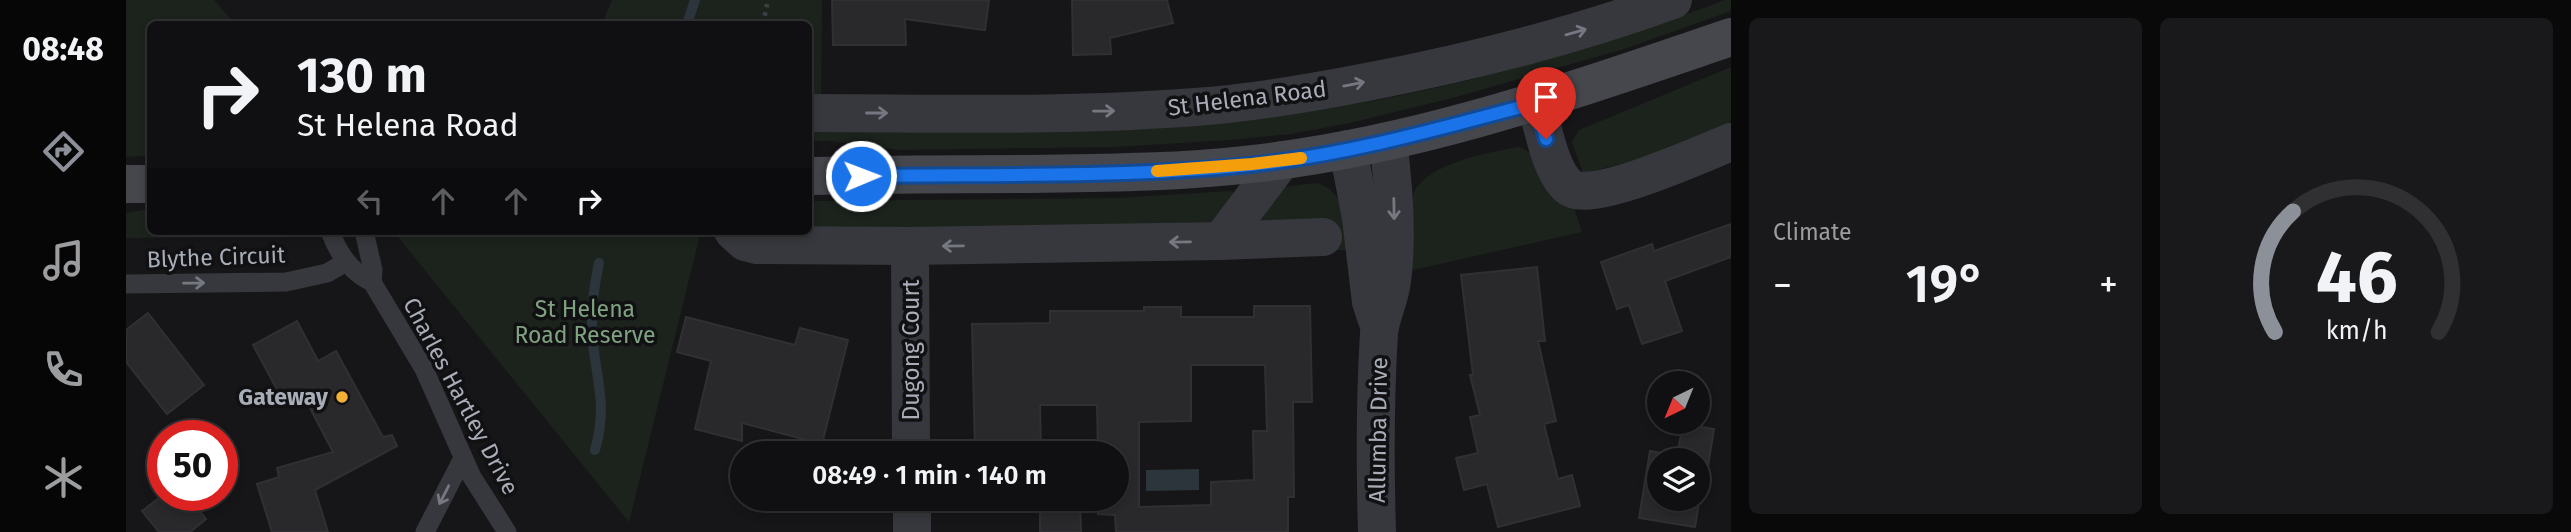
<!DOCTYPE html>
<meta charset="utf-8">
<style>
:root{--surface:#101012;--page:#19191b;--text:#f1f3f6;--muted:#9c9d9f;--line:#303032;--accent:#8c9099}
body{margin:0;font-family:"Fira Sans",sans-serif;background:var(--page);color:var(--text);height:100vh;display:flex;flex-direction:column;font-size:26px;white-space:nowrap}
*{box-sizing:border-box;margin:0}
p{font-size:23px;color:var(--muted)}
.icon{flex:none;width:38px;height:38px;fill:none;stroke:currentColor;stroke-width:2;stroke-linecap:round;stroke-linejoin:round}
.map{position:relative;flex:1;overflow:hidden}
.drawer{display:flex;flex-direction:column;gap:18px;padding:18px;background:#09090a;width:840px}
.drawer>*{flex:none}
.guide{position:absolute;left:21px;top:21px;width:665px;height:214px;border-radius:10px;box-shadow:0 4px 10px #0003,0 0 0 2px var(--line);background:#101012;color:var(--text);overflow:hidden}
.needle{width:46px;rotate:223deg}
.controls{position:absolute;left:1521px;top:371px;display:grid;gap:14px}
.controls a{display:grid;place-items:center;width:63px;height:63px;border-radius:50%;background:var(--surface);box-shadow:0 4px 10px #0003,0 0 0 2px var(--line);font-size:35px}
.speed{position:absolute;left:21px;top:420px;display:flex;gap:14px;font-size:35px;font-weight:700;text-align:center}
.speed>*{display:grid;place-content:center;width:91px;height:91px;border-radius:50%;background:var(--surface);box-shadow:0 4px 10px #0003,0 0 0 2px var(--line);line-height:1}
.speed .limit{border:10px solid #d22;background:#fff;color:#111}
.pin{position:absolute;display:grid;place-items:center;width:60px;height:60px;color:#fff;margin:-72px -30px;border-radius:50% 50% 50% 0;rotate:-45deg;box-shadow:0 0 7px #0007}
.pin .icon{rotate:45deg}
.me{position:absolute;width:77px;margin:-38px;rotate:89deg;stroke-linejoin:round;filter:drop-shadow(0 0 5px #0008)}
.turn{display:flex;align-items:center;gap:24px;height:147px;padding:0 35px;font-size:32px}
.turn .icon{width:91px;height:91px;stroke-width:2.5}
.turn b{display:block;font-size:49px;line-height:60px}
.lanes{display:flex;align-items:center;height:66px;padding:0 35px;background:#0003;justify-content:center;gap:35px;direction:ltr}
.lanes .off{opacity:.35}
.big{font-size:52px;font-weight:600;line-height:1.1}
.drawer .card{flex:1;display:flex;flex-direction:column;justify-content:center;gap:10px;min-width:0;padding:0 24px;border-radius:10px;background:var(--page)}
.drawer .dial{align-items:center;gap:0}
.dial svg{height:182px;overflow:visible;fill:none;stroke:var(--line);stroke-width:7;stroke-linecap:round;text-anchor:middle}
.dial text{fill:var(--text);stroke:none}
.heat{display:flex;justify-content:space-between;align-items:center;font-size:38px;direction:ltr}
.drawer .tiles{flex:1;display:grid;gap:18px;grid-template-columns:repeat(2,1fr)}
.trip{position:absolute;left:604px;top:441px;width:399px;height:70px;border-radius:35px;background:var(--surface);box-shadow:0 4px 10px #0003,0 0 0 2px var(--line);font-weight:600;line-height:70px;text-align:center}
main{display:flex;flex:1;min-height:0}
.dock{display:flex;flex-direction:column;width:126px;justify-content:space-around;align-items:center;background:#060607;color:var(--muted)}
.dock .icon{width:49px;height:49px}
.dock .selected{color:var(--accent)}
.dock b{font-size:32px;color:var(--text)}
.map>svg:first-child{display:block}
.green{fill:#1c231d}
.water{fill:#2c353c}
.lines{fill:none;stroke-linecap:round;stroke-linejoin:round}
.stream{stroke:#2c353c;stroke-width:10}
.building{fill:#29292c;stroke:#303034;stroke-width:2;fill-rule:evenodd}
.path{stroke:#3d3f44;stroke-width:4.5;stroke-dasharray:3.5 5;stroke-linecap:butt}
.service{stroke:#37383d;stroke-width:19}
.minor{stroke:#37383d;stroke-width:38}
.secondary{stroke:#45474d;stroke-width:38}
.oneway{stroke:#757881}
.route-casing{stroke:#114b97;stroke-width:18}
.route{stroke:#1a73e8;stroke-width:12}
.slow{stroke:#f59e0b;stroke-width:12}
.poi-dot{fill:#f2b134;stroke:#111113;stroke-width:2.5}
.labels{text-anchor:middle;stroke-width:7;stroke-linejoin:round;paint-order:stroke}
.street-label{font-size:23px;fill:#a8adb8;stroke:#111113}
.park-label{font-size:23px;fill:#7fa381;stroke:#111113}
.poi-label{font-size:23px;font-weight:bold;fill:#a8adb8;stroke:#111113;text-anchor:end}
</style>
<main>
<nav class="dock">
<b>08:48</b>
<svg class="icon selected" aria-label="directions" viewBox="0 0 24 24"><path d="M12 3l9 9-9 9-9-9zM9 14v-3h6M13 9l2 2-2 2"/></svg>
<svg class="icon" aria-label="music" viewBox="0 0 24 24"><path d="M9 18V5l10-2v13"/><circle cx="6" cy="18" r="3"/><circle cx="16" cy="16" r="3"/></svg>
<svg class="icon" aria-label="phone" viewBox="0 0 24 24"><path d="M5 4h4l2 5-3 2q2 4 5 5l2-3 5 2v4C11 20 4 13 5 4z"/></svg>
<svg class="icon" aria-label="climate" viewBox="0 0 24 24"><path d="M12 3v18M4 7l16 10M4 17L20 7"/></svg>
</nav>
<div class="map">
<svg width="1605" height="532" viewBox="0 0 1605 532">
<rect width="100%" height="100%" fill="#161618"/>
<!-- green -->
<g class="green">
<path d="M0,0H88L109,24H24V155L0,157Z"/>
<path d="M486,0H696L695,98H683L682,24H476Z"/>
<path d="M1599,0H1605V11L1498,49L1330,97L1224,123L1165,134L1103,140L988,147L773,150L705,141H683L682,130L1154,115C1308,96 1454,54 1599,0Z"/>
<path d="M1605,67V128L1530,156L1457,173L1446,142L1453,130Z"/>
<path d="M1393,147C1422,156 1416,200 1448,208L1456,232L1278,272C1280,252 1281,212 1287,195C1298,164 1363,152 1393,147Z"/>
<path d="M1190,183C1220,190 1221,225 1227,250H1208L1135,224L1130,219L1158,187Z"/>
<path d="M1104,191L1108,193L1086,222L683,231V201L992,198Z"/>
<path d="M24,209V231H191V237L0,238V213Z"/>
<path d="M254,231H575L503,522L272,237H254Z"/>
</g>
<!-- water -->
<path class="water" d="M1073,469V490L1020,491V470Z"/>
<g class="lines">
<!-- stream -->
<g class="stream">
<path d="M561,24L569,0"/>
<path d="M469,450C483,401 468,376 466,329C465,307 468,286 473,263"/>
</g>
</g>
<!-- building -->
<g class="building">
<path d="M706,0H863L859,30L779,19L780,45H707Z"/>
<path d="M946,0H1041L1047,23L984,38L985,54L947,55Z"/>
<path d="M1605,224V257L1539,281L1556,331L1516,344L1503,305L1491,309L1475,262L1526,244L1528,251Z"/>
<path d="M1411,267L1419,341H1412L1430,421L1418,424L1432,479L1446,475L1454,506L1372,527L1361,484L1338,490L1330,458L1352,453L1344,417L1354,415L1344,375H1347L1335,275Z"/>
<path d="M1128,306H1184L1186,402H1167L1168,497H1162V532H990L989,515L972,514V499H990V453H972L971,405H914L915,453H849L846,324L924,323V311H1018V307H1055V317H1128ZM1065,365H1139L1141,431H1127L1128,480L1085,482V505L1013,507V422L1065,421Z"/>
<path d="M22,313L78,385L41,414L0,362V330Z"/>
<path d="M560,317L669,345L674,328L722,340L696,444L616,423V441L569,429L585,361L551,352Z"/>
<path d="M171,321L192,361L210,351L257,437L266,435L271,446L189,490L202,532H146L131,484L153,477L151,468L207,452L174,389L156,399L127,345Z"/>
<path d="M1557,424L1588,429L1582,466H1579L1569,527L1513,518L1524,451L1551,456ZM1533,460H1572V499H1533Z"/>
<path d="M37,495H61L80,519L64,532H33L16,511Z"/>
<path d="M881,499H954L955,532H914V508H880Z"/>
</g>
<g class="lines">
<!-- path -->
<path class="path" d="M637,24L642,0"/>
<!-- service -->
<g class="service">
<path d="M204,231C212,253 224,272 246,282L298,369L346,477L381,532"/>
<path d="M238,231L247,270L246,282"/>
<path d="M0,284L160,282L201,273L220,262"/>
<path d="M299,532L337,458"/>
</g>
<!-- minor -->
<g class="minor">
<path d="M1410,103C1417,127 1424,171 1443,187C1464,205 1578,153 1605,142"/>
<path d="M682,113C811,113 940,117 1069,107C1127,103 1184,93 1241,82C1346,62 1448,36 1547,0"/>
<path d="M1222,149L1235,218L1245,302L1251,320"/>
<path d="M607,231L619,242L631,245L784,246L1095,241L1156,160"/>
<path d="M1095,241L1197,237"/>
<path d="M784,246L785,453"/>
<path d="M786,499V532"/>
<path d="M1251,532C1249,466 1249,399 1253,333C1255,315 1264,299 1266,281C1272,235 1268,187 1262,141"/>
</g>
<!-- secondary -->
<g class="secondary">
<path d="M682,176C753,175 823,174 894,174C971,173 1049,173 1126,164C1292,146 1448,90 1605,37"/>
<path d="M0,184H24"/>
</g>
</g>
<!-- one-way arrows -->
<defs><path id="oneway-shaft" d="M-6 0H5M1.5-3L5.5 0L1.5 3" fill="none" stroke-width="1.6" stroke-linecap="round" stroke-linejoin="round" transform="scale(1.75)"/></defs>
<g class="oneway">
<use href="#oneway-shaft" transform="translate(1450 32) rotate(-16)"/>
<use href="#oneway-shaft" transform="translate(1228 84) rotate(-11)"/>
<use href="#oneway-shaft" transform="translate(978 111) rotate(-1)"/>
<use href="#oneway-shaft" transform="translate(751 113)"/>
<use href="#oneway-shaft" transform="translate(1268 209) rotate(89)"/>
<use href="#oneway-shaft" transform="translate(1054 242) rotate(179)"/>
<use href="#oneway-shaft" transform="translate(827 246) rotate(179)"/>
<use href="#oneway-shaft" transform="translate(68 283) rotate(-1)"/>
<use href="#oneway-shaft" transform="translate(318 495) rotate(117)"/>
</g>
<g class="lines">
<defs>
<path id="route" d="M735,176C864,174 995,178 1124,165C1221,155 1316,128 1410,103L1420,139"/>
</defs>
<!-- route casing -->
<use href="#route" class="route-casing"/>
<!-- route -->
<use href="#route" class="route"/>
<!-- slow -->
<path class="slow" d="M1031,171L1126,164L1175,158"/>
</g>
<!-- markers -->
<circle class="poi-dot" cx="216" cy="397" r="7"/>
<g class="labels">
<!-- street labels -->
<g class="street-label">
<text transform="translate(1121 98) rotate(-7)" y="8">St Helena Road</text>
<text transform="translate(90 257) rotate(-2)" y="8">Blythe Circuit</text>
<text transform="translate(785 350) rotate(-90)" y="8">Dugong Court</text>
<text transform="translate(335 396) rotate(62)" y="8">Charles Hartley Drive</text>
<text transform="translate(1252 430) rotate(-89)" y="8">Allumba Drive</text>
</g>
<!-- park labels -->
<g class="park-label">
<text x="459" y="317">St Helena<tspan x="459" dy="26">Road Reserve</tspan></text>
</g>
<!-- poi labels -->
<g class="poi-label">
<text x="202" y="405">Gateway</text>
</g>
</g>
</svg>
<div class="controls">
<a><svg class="needle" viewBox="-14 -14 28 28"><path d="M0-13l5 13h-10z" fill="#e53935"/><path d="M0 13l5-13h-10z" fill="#9c9d9f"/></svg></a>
<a><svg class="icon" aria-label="layers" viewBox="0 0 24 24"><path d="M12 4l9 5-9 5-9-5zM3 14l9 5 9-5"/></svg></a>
</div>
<div class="speed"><div class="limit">50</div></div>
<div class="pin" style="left:1420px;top:139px;background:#d93025"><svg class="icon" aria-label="arrive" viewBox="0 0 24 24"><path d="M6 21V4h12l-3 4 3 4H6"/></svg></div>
<svg class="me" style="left:735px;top:176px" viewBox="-20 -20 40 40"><circle r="17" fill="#1a73e8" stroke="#fff" stroke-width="3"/><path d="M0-11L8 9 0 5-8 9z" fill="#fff"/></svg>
<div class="trip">08:49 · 1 min · 140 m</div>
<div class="guide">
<div class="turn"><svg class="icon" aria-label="right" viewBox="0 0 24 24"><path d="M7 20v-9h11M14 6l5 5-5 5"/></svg><div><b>130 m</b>St Helena Road</div></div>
<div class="lanes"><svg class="icon off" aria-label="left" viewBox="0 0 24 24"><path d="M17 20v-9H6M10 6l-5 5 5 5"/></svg><svg class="icon off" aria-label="ahead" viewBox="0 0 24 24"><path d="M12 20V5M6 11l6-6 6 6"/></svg><svg class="icon off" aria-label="ahead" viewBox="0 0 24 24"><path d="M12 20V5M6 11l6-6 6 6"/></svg><svg class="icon" aria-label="right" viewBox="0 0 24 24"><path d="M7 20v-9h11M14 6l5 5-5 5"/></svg></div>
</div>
</div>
<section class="drawer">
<div class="tiles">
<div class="card"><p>Climate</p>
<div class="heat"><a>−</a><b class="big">19°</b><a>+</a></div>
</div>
<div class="card dial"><svg viewBox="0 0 100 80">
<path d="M14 69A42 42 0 1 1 86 69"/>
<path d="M14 69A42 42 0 0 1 22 16" stroke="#8c9099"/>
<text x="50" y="56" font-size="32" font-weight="700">46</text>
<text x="50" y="72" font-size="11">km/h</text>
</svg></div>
</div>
</section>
</main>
